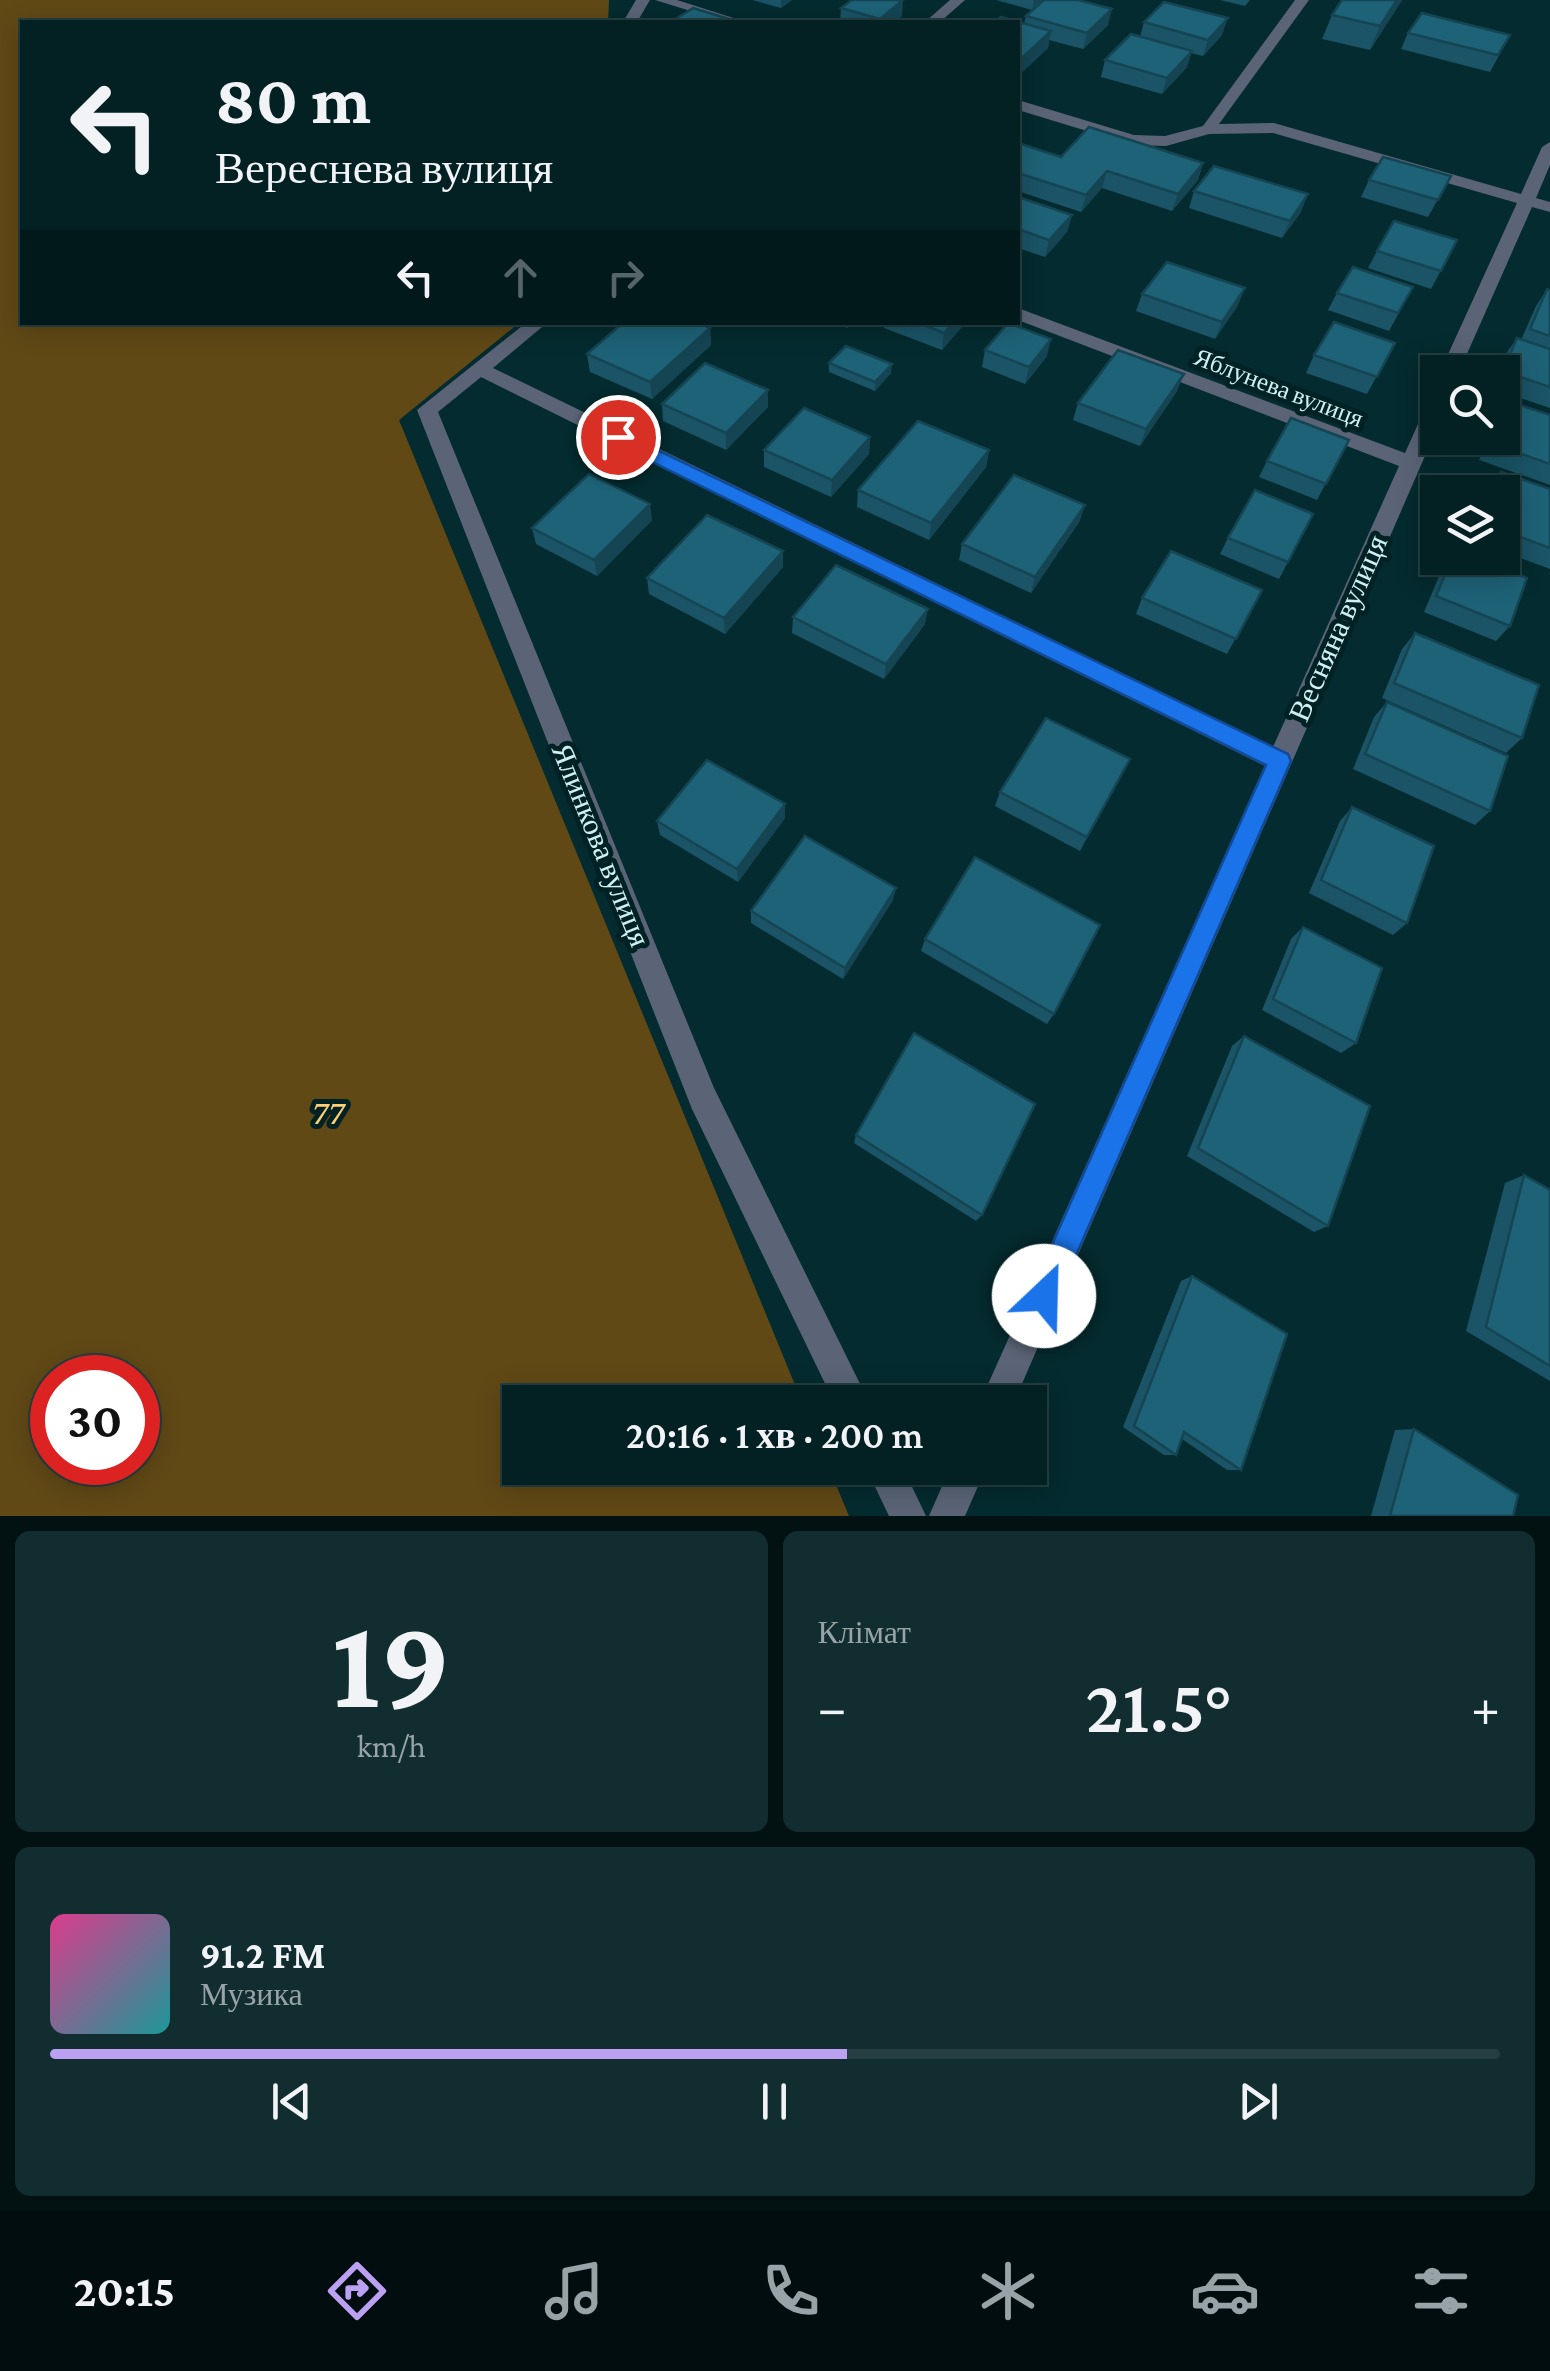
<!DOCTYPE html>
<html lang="uk">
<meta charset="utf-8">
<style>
:root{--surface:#032023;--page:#112d30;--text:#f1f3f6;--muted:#97a3a6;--line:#243e41;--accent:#bca0f2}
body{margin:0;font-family:"Crimson Pro",serif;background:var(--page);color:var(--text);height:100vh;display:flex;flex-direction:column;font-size:38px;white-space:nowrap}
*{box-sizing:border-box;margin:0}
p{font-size:32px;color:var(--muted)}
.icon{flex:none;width:55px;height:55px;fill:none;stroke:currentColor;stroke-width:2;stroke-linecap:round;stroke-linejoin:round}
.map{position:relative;height:1516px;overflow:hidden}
.drawer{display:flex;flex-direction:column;gap:15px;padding:15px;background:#021213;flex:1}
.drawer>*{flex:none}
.top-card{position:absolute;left:20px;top:20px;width:1000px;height:305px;border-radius:0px;box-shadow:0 5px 25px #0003,0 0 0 2px var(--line);background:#032023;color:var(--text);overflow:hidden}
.fabs{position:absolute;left:1420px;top:355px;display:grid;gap:20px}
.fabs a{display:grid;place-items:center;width:100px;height:100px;border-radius:0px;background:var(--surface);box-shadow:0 5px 25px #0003,0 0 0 2px var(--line);font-size:50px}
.speed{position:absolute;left:30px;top:1355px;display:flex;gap:20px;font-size:50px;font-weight:700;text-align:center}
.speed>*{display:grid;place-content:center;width:130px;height:130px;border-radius:50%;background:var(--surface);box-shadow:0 5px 25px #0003,0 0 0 2px var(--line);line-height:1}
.speed .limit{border:15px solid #d22;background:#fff;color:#111}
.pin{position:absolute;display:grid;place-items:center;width:85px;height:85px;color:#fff;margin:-42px;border:5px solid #fff;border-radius:50%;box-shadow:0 2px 10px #0007}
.me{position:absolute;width:110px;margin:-55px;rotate:24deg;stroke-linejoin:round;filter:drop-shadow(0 0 8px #0008)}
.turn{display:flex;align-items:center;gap:35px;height:210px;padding:0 30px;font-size:45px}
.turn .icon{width:130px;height:130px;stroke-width:2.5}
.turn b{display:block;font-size:70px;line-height:85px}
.lanes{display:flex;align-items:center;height:95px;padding:0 30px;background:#0003;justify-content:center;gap:50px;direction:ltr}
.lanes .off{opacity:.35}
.big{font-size:75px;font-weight:600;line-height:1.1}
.drawer .widget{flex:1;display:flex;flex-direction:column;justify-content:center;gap:15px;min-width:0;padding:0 35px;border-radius:15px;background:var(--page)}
.drawer .dial{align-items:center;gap:0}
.dial b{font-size:130px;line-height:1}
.song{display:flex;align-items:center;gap:30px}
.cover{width:120px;height:120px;border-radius:15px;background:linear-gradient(135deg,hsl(330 70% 55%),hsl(180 70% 35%))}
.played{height:10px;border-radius:5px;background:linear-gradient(90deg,var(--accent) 55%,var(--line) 55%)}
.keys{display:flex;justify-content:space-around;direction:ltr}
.heat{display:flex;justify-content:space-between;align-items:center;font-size:55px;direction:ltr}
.drawer .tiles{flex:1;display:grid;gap:15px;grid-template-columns:1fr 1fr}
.widget:last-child{grid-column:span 2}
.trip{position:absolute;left:502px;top:1385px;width:545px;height:100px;border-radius:0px;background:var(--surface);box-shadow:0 5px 25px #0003,0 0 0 2px var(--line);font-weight:600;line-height:100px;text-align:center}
.tabs{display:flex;height:160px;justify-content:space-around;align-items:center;background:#010d0e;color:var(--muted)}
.tabs .icon{width:70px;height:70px}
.tabs .active{color:var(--accent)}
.tabs b{font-size:45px;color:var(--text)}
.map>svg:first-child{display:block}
.forest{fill:#614916;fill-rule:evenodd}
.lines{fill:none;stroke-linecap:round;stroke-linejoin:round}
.street{fill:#5a6476;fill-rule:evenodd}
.wall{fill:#1a5466}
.shaded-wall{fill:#154553}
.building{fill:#1e6277;stroke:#154553;stroke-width:2.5}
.route{fill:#1a73e8;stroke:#114b97;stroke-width:2.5}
.labels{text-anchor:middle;stroke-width:10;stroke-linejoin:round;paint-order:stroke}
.far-street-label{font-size:25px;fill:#cef0f3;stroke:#002225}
.street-label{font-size:30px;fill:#cef0f3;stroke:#002225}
.near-park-label{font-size:35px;font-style:italic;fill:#fecf73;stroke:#002225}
</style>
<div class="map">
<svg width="1550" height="1516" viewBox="0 0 1550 1516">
<rect width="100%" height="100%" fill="#042b2f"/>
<!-- forest -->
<path class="forest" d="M0,0H609L608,22H22V322L519,323L399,420L802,1402H520V1468H829L849,1516H0ZM52,1378H138V1462H52Z"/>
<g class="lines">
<!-- street -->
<g class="street">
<path d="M636,0H650L637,22H623Z"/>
<path d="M655,0H677L746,22H726Z"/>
<path d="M950,0H965L940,22H925Z"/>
<path d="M1295,0H1309L1219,124L1274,123L1521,194L1542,147L1550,142V165L1536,198L1550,202V212L1532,207L1459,372H1440L1517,203L1273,133L1209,134L1166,146L1133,145L1018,110V100L1134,135L1165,136L1203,126Z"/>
<path d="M1018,308L1405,453L1428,402L1438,396V426L1014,1402H980L1265,766L481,377L438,412L714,1088L869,1402H834L692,1109L417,410L527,322H548L493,368L1273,747L1399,466L1018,320Z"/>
<path d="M866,1468H903L926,1516H889Z"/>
<path d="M950,1468H986L965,1516H929Z"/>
</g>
</g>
<!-- wall -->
<g class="wall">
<path d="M752,0H792L781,8Z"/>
<path d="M996,0H1043L1032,10Z"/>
<path d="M1220,0H1250L1245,6Z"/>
<path d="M1402,0L1370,50L1322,39L1332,15Z"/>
<path d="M841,8L902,16L894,22H840Z"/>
<path d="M1026,16L1108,25L1083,49L1049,40L1048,48L1019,75L1018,22L1024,24Z"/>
<path d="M1144,22L1222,35L1203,56L1191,53L1187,67L1162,94L1101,77L1105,60L1140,37Z"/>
<path d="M1408,33L1510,35L1490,72L1401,49Z"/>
<path d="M1018,143L1061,157L1203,163L1198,180L1172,211L1102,188L1081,212L1018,191Z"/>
<path d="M1451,176L1428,217L1361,197L1369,180Z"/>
<path d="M1194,191L1301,212L1282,238L1189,208Z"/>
<path d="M1018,197L1072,215L1067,232L1045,257L1018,248Z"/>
<path d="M1457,240L1431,289L1368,268L1377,251Z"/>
<path d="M1413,287L1389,331L1328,310L1337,293Z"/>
<path d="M1547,289L1550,290V408L1502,392V372H1498L1505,355L1517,338L1521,340L1536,306Z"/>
<path d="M1142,294L1238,305L1215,339L1136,311Z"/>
<path d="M833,322H852L847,328Z"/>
<path d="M885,322H966L942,350L884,328Z"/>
<path d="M710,328L711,345L652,399L590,372L587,354Z"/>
<path d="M1395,343L1367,394L1306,373L1314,355Z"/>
<path d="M985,350L1047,356L1025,384L982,367Z"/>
<path d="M829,363L891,373L875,391L829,372Z"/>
<path d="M768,390V407L726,450L663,421L662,404Z"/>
<path d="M1177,391L1140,446L1073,420L1078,403Z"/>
<path d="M1508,401L1550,415V485L1479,460L1488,438H1502V408Z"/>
<path d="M870,437L869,454L831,497L764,467V450Z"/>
<path d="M1349,440L1317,500L1259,477L1267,461Z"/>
<path d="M989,450L986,467L929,540L857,507L858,490Z"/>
<path d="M1501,472L1550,489V569L1502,551V492H1487Z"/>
<path d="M1085,505L1079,522L1031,593L959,560L962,544Z"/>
<path d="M652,520L597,576L536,544L532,528Z"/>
<path d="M1228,538L1288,562L1279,579L1220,554Z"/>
<path d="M783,551V567L725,634L649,594L647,578Z"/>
<path d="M1450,558H1473L1510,626L1496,641L1424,612L1443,567Z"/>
<path d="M1262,590L1227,654L1136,614L1142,598Z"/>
<path d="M793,617L925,624L884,679L792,633Z"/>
<path d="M1415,633L1522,738L1506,753L1382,698L1402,649Z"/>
<path d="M1387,702L1490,811L1475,825L1353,769L1374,717Z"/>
<path d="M1130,759L1080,851L995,806L1000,792Z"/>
<path d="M1352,807L1407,923L1393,935L1309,893L1340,821Z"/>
<path d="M785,818L738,882L660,835L657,821Z"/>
<path d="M893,900L843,979L751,923V911Z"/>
<path d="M1303,927L1356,1043L1341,1053L1262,1010L1291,939Z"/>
<path d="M925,939L1054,1014L1047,1024L921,951Z"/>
<path d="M1244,1036L1328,1226L1314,1232L1187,1156L1232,1046Z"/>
<path d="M856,1135L982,1215L976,1221L854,1143Z"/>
<path d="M1524,1175L1550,1190V1381L1466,1331L1505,1183Z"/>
<path d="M1192,1276L1241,1470H1227L1182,1439L1176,1455H1164L1123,1427L1181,1281Z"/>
<path d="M1414,1429L1513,1516H1371L1395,1430Z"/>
</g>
<!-- shaded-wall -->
<g class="shaded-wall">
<path d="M781,0H792L781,8Z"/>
<path d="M903,0L902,16L894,22H880V19Z"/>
<path d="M1034,0H1043L1032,10Z"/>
<path d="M1397,0H1402L1370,50L1380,26Z"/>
<path d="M1112,9L1108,25L1083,49L1087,33Z"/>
<path d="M1228,18L1222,35L1203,56L1208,40Z"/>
<path d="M1051,31L1048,48L1019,75L1022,58Z"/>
<path d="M1192,51L1187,67L1162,94L1167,78Z"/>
<path d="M1203,163L1198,180L1172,211L1178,194Z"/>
<path d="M1107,171L1102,188L1081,212L1086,195Z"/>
<path d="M1308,194L1301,212L1282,238L1290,221Z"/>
<path d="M1072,215L1067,232L1045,257L1049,240Z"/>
<path d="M1245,288L1238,305L1215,339L1222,322Z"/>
<path d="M954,322H966L942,350L944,333Z"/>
<path d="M710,328L711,345L652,399L650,382Z"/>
<path d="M1051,339L1047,356L1025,384L1029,367Z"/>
<path d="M892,364L891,373L875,391V382Z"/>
<path d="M1184,374L1177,391L1140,446L1146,429Z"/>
<path d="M768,390V407L726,450V433Z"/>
<path d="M870,437L869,454L831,497L832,480Z"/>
<path d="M989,450L986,467L929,540L931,523Z"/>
<path d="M650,504L652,520L597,576L594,560Z"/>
<path d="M1085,505L1079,522L1031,593L1035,577Z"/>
<path d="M783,551V567L725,634L724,618Z"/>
<path d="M928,609L925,624L884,679L886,664Z"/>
<path d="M785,804V818L738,882L737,869Z"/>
<path d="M896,888L893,900L843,979L845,968Z"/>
</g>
<!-- building -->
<g class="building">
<path d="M852,0H903L880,19L841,8Z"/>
<path d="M1044,0H1078L1112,9L1087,33L1026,16Z"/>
<path d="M1342,0H1397L1380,26L1332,15Z"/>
<path d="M1164,2L1228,18L1208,40L1144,22Z"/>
<path d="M693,8L739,22H671Z"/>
<path d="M1422,13L1510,35L1498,55L1408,33Z"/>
<path d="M1001,17L1051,31L1022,58L1018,57V22H995Z"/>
<path d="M1131,34L1192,51L1167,78L1105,60Z"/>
<path d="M1089,127L1203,163L1178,194L1107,171L1086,195L1018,173V143L1061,157Z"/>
<path d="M1383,157L1451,176L1438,200L1369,180Z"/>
<path d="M1214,166L1308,194L1290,221L1194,191Z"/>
<path d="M1018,197L1072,215L1049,240L1018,229Z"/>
<path d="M1394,221L1457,240L1441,271L1377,251Z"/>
<path d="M1167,262L1245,288L1222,322L1142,294Z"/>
<path d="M1353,267L1413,287L1398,313L1337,293Z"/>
<path d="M1547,289L1550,290V336L1530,329Z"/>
<path d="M624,322H697L710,328L650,382L587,354Z"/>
<path d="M917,322H954L944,333Z"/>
<path d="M1334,322L1395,343L1377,377L1314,355Z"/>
<path d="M1008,323L1051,339L1029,367L985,350Z"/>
<path d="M1517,338L1550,349V387L1503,371Z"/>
<path d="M846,346L892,364L875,382L829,363Z"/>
<path d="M1118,350L1184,374L1146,429L1078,403Z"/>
<path d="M705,363L768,390L726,433L662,404Z"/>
<path d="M1508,401L1550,415V464L1491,443L1493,438H1502V414Z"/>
<path d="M804,408L870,437L832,480L764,450Z"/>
<path d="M1291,418L1349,440L1326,484L1267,461Z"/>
<path d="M918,421L989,450L931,523L858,490Z"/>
<path d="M1501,472L1550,489V548L1502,530V492H1493Z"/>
<path d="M589,474L650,504L594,560L532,528Z"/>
<path d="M1014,475L1085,505L1035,577L962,544Z"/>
<path d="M1255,490L1313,514L1288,562L1228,538Z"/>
<path d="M707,515L783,551L724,618L647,578Z"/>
<path d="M1171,551L1262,590L1236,639L1142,598Z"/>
<path d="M1452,558H1473L1527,578L1510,626L1436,596Z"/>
<path d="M836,565L928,609L886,664L793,617Z"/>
<path d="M1415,633L1539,685L1522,738L1394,683Z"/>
<path d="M1387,702L1508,756L1490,811L1365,754Z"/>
<path d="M1046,718L1130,759L1087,837L1000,792Z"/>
<path d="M707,760L785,804L737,869L657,821Z"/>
<path d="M1352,807L1434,846L1407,923L1321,880Z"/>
<path d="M805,836L896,888L845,968L751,911Z"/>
<path d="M975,857L1100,925L1054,1014L925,939Z"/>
<path d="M1303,927L1382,968L1356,1043L1273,999Z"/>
<path d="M914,1033L1035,1104L982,1215L856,1135Z"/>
<path d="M1244,1036L1370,1106L1328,1226L1198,1148Z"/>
<path d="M1524,1175L1550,1190V1366L1486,1327Z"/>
<path d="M1192,1276L1287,1334L1241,1470L1184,1432L1176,1455L1134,1426Z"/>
<path d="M1414,1429L1518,1495L1513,1516H1390Z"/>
</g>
<!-- route -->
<path class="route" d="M618,431L1288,754L1291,761L1054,1306L1044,1311L1033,1306L1029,1296L1266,765L612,442V433Z"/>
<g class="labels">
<!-- far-street labels -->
<g class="far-street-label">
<text transform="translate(1279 387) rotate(21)" y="9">Яблунева вулиця</text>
</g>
<!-- street labels -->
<g class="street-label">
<text transform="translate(1338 628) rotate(-66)" y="10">Весняна вулиця</text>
<text transform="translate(601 845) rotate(68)" y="10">Ялинкова вулиця</text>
</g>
<!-- near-park labels -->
<g class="near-park-label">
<text x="328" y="1124">77</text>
</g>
</g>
</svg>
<div class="fabs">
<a><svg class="icon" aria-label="search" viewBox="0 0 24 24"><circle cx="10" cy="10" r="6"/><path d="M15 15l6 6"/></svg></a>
<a><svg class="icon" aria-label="layers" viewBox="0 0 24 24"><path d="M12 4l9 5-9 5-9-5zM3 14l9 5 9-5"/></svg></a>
</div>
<div class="speed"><div class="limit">30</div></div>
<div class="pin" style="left:618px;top:437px;background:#d93025"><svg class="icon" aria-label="arrive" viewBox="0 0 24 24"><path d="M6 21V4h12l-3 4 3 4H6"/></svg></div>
<svg class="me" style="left:1044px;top:1296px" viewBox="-20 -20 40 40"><circle r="19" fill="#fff"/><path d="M0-13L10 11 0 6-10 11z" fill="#1a73e8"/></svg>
<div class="trip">20:16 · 1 хв · 200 m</div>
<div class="top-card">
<div class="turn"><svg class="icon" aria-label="left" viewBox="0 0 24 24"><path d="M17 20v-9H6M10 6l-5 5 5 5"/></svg><div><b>80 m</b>Вереснева вулиця</div></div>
<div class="lanes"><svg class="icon" aria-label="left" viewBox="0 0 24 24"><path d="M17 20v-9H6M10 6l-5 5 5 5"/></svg><svg class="icon off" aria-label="ahead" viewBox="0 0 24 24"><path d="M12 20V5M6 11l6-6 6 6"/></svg><svg class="icon off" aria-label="right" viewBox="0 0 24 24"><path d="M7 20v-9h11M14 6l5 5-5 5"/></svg></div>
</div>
</div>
<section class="drawer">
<div class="tiles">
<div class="widget dial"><b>19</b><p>km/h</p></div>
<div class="widget"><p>Клімат</p>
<div class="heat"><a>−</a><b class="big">21.5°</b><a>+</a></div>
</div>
<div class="widget">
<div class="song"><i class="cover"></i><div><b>91.2 FM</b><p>Музика</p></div></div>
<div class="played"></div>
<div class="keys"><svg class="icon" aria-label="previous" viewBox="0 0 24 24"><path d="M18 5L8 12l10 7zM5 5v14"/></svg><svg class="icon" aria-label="pause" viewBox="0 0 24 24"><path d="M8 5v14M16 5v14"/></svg><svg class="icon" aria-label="next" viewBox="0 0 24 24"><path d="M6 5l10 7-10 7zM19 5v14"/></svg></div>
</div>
</div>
</section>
<nav class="tabs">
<b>20:15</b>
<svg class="icon active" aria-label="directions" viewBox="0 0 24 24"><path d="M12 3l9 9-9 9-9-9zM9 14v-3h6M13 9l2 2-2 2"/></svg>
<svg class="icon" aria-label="music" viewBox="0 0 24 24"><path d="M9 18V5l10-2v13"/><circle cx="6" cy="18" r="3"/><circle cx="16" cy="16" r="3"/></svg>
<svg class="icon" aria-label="phone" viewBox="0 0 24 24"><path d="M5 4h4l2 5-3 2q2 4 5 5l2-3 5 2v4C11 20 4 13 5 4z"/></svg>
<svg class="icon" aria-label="climate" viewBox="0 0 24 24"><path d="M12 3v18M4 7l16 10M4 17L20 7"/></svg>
<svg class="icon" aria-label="car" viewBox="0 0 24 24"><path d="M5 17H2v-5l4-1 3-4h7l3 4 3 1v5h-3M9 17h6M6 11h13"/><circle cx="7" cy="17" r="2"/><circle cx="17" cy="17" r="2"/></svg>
<svg class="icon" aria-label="filters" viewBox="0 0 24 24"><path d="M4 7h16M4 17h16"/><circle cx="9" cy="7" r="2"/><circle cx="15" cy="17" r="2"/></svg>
</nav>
